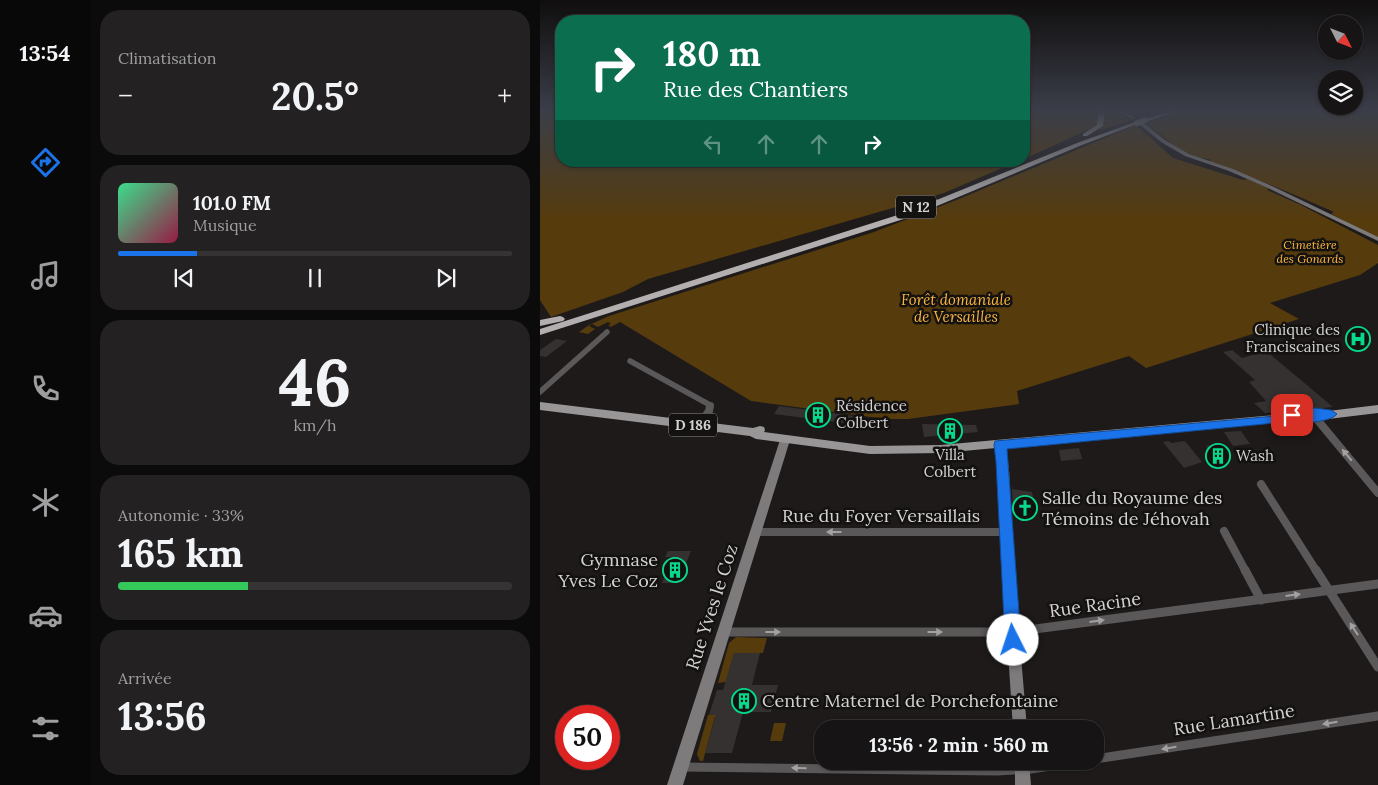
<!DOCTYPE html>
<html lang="fr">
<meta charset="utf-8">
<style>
:root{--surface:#161414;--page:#232122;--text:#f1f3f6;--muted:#9e9ea0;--line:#353334;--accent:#1a73e8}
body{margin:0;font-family:Lora,serif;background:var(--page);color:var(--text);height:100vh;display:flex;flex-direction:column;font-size:19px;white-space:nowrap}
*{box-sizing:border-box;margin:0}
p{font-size:16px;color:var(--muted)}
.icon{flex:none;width:28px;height:28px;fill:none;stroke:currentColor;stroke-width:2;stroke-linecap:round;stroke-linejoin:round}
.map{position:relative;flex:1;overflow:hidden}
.drawer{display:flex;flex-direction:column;gap:10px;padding:10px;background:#0c0b0b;width:450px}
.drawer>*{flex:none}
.top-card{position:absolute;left:15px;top:15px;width:475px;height:152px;border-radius:20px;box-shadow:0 1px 4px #0004,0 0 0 1px var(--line);background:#0b6e4f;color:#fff;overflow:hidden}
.needle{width:32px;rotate:132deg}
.buttons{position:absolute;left:778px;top:15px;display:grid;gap:10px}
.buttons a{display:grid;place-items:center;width:45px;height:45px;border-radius:50%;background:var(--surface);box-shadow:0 1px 4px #0004,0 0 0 1px var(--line);font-size:25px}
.speed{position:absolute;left:15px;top:705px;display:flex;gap:10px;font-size:25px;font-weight:700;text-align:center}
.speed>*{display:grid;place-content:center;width:65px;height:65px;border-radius:50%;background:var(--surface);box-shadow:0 1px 4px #0004,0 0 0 1px var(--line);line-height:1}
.speed .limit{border:8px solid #d22;background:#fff;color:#111}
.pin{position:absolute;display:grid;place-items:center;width:42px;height:42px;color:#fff;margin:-21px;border-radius:10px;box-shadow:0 2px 8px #0006}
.me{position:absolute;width:55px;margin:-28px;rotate:356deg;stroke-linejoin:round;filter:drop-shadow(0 0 4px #0008)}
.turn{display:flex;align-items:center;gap:18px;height:105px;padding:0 25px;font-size:22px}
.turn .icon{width:65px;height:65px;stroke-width:2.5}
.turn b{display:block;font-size:35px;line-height:42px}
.lanes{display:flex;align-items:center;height:48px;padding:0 25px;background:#0003;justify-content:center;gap:25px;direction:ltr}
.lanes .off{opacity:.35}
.big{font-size:38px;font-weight:700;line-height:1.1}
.drawer .widget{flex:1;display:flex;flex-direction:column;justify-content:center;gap:8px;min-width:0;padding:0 18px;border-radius:20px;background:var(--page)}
.drawer .dial{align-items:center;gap:0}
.dial b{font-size:65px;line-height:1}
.song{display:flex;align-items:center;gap:15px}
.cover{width:60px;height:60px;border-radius:8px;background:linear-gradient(135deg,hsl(150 70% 55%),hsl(340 70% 35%))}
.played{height:5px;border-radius:2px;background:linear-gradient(90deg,var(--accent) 20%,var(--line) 20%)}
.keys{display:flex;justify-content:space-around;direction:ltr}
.heat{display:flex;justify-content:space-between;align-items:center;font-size:28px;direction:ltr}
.charge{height:8px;border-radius:4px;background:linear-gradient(90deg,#34c759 33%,var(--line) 0)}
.trip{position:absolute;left:274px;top:720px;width:290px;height:50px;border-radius:20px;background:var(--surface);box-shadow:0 1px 4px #0004,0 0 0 1px var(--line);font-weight:700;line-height:50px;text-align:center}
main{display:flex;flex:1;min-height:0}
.menu{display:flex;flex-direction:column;width:90px;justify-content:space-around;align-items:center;background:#090808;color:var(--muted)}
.menu .icon{width:35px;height:35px}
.menu .active{color:var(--accent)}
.menu b{font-size:22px;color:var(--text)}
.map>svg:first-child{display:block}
.green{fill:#563b0c}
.building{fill:#343130}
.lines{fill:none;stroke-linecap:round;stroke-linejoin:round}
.street-far2{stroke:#5a5859;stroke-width:5.5}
.street-far1{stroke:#5a5859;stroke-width:8}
.street{stroke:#5a5859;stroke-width:9}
.secondary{fill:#7e7b7c;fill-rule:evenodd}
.primary{fill:#999697;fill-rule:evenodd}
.highway{fill:#b3afb0;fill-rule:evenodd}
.highway-bridge{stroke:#b3afb0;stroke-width:6}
.oneway{fill:#a3a1a1}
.route{fill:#1a73e8;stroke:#114b97}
.labels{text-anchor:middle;stroke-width:5;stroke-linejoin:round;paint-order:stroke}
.far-park-label{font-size:12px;font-style:italic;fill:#fcb63d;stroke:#141111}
.shield{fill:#141111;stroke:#9a9797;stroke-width:1}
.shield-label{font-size:14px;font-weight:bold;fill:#d4d1d1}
.park-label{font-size:15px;font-style:italic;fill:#fcb63d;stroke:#141111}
.poi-label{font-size:15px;fill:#d4d1d1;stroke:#141111;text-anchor:start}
.near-poi-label{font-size:18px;fill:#d4d1d1;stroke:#141111;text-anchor:start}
.near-street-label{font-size:18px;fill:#d4d1d1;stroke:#141111}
</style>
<main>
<nav class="menu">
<b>13:54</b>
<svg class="icon active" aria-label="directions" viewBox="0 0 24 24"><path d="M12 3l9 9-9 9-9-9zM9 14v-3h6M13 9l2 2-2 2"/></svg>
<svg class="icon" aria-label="music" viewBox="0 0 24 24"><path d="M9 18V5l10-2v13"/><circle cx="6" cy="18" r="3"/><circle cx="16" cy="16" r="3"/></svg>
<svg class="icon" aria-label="phone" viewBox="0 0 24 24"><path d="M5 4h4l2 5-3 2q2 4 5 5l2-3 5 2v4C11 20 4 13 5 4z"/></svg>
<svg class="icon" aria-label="climate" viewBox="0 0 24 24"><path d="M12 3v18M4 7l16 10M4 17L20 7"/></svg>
<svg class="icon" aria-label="car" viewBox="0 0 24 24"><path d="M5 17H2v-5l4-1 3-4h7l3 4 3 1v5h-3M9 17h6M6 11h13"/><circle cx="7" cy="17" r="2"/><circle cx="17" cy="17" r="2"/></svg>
<svg class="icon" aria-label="filters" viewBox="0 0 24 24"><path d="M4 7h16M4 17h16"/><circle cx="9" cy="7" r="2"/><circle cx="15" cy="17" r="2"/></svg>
</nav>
<section class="drawer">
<div class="widget"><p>Climatisation</p>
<div class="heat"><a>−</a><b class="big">20.5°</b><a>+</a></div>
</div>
<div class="widget">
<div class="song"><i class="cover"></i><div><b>101.0 FM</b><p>Musique</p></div></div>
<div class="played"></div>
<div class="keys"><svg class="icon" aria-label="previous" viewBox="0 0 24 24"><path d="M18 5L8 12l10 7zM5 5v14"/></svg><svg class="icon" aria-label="pause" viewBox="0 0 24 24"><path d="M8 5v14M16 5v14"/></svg><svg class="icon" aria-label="next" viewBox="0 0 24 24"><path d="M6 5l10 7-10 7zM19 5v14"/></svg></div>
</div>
<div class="widget dial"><b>46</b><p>km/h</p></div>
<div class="widget"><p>Autonomie · 33%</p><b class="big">165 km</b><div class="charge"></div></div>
<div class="widget"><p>Arrivée</p><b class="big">13:56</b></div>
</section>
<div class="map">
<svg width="838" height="785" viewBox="0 0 838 785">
<rect width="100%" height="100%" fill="#1e1a1a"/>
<!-- green -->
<g class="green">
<path d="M0,111H21V161H478L404,193L108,279L83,292L11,317L0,300Z"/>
<path d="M484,111H558L557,125L550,129L484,159Z"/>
<path d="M565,111H570L592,120L561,130L559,129L563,127Z"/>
<path d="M646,111H838V238L791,214L794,212C753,194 712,176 669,162L671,160C665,158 658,158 652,155C634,148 621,134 606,123Z"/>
<path d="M596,125L633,158L703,180L708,179L729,188L727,190L761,205L838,245V263L820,275L730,303L759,319L606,368L589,356L477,391L479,404L368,419H346L211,401L80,322L71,327L68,325L71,324L68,322L58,327L52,324L49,326L55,329L48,334L39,332L49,325L69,316L334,232L419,199Z"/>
<path d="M196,637L227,638L223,653H194L186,682L178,683L189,643Z"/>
<path d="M168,715H188L187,717H175L163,761H160L157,754Z"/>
<path d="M234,723H246L242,741H230Z"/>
</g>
<!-- building -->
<g class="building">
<path d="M16,339L27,341L6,357L0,356V350Z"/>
<path d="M692,350L702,358L726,351L793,407L725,413L714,403L726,401L709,382L715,380L683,352Z"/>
<path d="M239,406L323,417L322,419L329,420L326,426L234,414Z"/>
<path d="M382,424L436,425L438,432L384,437Z"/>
<path d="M701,431L710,444L693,446L684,432Z"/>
<path d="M629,441L631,443L645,441L662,462L644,468L623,442Z"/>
<path d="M673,445L678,453L683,460L675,461L666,446Z"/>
<path d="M539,448L542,459L521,461L519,450Z"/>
<path d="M472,489L492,492L497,513H473Z"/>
<path d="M128,551H151L138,583H122L132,557H125Z"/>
<path d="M194,653H220L212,685H238L231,712H203L192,753H165L176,715H169L177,690H183Z"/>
</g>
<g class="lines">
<!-- street-far2 -->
<g class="street-far2">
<path d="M90,361L170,405V407"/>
<path d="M0,392L67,332"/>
</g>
<!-- street-far1 -->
<g class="street-far1">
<path d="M775,417L838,493"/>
<path d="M159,425L169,411L170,406"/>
<path d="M721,484L777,572"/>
<path d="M684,531L706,572"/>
<path d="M216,532H466"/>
</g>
<!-- street -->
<g class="street">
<path d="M705,570L721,600"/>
<path d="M776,570L838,667"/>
<path d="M184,632H472L838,584"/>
<path d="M555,759L838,716"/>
<path d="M141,767L457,771L491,769L543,761"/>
</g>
<!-- secondary -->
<g class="secondary">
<path d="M576,111H581L596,118L593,119Z"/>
<path d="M599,122H603L625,140L649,154L693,169L732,186L838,237V241L728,188L689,171L645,156L621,142L599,124Z"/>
<path d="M245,436L248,437L250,440L143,785H127L240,440L242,437Z"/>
<path d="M460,441L463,442C472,461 470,507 471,530C475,596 482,663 487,729H473C468,648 462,568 459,488C459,479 455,447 457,442Z"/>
<path d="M475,761H489L491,785H475Z"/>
</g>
<!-- primary -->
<path class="primary" d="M0,402L213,428L220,426L224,427L225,430L224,432L330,446L401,445L735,415H755L838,405V413L755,423H735L401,453L330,454L216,439L210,436L0,410Z"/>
<!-- highway -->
<g class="highway">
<path d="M559,111H565L563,126L547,136H543V134L557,125Z"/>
<path d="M632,111H640L605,122L602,120Z"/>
<path d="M595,122L600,123L542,145L373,216L0,335V329L367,212L537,143Z"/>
<path d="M20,316L23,317L25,319L23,321L0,326V320Z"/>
</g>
<!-- highway-bridge -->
<path class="highway-bridge" d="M597,123L605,120"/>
</g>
<!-- one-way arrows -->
<defs><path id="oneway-solid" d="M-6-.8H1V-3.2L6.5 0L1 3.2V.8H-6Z" transform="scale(1.25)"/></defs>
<g class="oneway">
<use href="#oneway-solid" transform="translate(807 455) rotate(-130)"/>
<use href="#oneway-solid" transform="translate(294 532) rotate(180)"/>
<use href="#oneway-solid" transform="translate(753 595) rotate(-7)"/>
<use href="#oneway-solid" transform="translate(557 621) rotate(-8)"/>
<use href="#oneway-solid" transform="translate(814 629) rotate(-123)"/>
<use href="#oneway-solid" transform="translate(233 632)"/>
<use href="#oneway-solid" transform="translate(395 632)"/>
<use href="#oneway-solid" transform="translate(790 723) rotate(171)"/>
<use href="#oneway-solid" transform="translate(629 748) rotate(171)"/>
<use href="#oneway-solid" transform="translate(259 768) rotate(-179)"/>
</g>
<!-- sky -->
<linearGradient id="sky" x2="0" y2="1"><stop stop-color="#100e0e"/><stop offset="0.5" stop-color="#3b3e49"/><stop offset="1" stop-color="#3b3e49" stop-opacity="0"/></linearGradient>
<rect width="838" height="221" fill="url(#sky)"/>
<!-- route -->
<path class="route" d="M775,408L791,410L797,414C790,424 747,424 735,423L467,449L481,640L479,646L473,648L467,646L465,640L456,462L454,445L455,441L747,415L752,411Z"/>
<!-- icons -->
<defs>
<symbol id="hospital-ring" viewBox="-11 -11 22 22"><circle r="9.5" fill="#141111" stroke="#07d98b" stroke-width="1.5"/><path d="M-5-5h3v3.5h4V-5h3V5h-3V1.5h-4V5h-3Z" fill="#07d98b"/></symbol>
<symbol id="building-ring" viewBox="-11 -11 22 22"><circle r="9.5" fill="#141111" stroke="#07d98b" stroke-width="1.5"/><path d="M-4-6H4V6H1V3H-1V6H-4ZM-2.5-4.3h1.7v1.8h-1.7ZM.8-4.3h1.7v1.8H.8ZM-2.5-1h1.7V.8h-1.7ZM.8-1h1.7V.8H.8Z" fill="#07d98b"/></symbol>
<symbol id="church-ring" viewBox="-11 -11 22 22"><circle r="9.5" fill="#141111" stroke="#07d98b" stroke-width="1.5"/><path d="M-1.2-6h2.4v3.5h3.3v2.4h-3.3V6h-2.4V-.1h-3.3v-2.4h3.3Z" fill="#07d98b"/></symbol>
</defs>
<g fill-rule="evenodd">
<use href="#hospital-ring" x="804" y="325" width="28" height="28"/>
<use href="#building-ring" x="264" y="401" width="28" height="28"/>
<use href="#building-ring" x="396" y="417" width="28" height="28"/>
<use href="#building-ring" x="664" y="442" width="28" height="28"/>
<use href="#church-ring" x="471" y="494" width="28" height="28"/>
<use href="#building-ring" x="121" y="556" width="28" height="28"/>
<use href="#building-ring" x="190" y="687" width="28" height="28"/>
</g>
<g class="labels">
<!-- far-park labels -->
<g class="far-park-label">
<text x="770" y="249">Cimetière<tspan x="770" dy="14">des Gonards</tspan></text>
</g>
<!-- shield labels -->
<g class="shield">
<rect x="356" y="195.5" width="40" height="23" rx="4"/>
<rect x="129" y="413.5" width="48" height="23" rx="4"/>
</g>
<g class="shield-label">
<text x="376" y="212">N 12</text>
<text x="153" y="430">D 186</text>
</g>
<!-- park labels -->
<g class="park-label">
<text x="416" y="305">Forêt domaniale<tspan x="416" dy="17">de Versailles</tspan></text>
</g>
<!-- poi labels -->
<g class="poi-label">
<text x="800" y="335" text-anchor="end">Clinique des<tspan x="800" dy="17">Franciscaines</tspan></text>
<text x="296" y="411">Résidence<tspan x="296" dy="17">Colbert</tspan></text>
<text x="410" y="460" text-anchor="middle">Villa<tspan x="410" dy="17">Colbert</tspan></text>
<text x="696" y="461">Wash</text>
</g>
<!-- near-poi labels -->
<g class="near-poi-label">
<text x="502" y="504">Salle du Royaume des<tspan x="502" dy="21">Témoins de Jéhovah</tspan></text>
<text x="118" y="566" text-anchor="end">Gymnase<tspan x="118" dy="21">Yves Le Coz</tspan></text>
<text x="222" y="707">Centre Maternel de Porchefontaine</text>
</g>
<!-- near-street labels -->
<g class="near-street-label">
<text x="341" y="522">Rue du Foyer Versaillais</text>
<text transform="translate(555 605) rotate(-8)" y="6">Rue Racine</text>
<text transform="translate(172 607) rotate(-72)" y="6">Rue Yves le Coz</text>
<text transform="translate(694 720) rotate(-9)" y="6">Rue Lamartine</text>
</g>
</g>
</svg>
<div class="buttons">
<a><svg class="needle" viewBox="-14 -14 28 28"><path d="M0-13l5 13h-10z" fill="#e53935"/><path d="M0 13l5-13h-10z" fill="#9e9ea0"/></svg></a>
<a><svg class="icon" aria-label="layers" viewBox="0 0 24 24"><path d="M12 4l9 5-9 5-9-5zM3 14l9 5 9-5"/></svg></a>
</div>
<div class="speed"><div class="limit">50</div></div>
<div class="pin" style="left:752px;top:415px;background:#d93025"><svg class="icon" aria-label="arrive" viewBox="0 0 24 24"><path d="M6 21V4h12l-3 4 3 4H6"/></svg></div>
<svg class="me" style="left:473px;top:640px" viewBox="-20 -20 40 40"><circle r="19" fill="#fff"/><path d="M0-13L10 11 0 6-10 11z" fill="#1a73e8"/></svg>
<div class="trip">13:56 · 2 min · 560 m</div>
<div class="top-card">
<div class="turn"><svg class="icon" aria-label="right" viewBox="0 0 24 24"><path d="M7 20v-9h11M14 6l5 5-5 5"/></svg><div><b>180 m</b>Rue des Chantiers</div></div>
<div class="lanes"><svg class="icon off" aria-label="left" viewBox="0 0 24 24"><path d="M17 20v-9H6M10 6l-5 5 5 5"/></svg><svg class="icon off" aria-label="ahead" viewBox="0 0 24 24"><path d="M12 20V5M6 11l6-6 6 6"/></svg><svg class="icon off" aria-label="ahead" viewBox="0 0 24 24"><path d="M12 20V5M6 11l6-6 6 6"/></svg><svg class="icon" aria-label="right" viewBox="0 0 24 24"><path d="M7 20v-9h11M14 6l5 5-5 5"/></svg></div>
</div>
</div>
</main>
